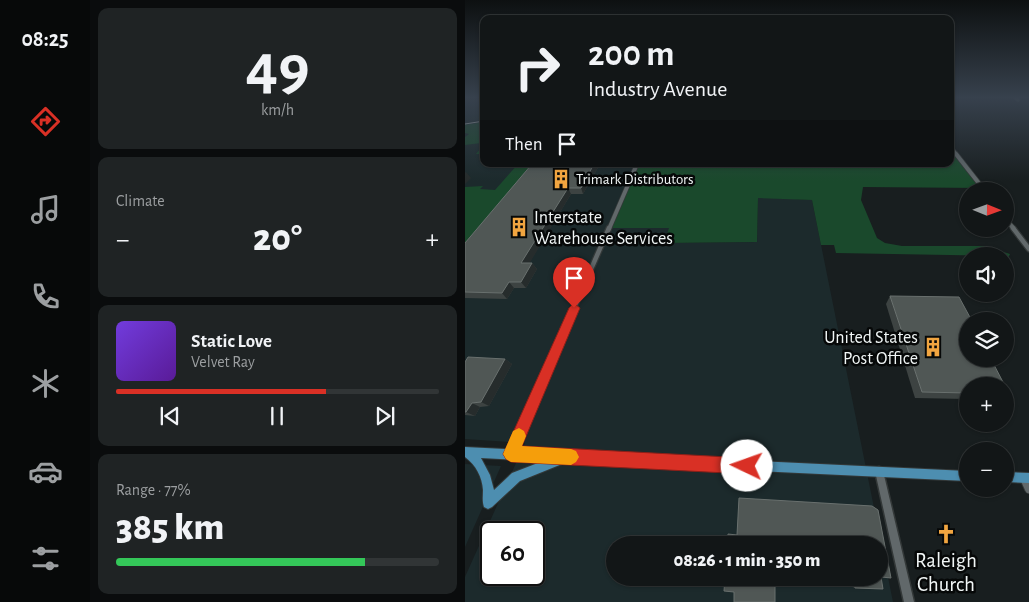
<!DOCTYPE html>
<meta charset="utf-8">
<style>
:root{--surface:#121617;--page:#1f2324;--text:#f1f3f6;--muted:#9c9fa1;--line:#313536;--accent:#d93025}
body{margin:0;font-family:"Alegreya Sans",sans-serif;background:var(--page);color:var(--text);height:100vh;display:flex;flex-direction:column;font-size:19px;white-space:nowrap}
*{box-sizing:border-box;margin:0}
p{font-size:16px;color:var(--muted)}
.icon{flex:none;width:28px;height:28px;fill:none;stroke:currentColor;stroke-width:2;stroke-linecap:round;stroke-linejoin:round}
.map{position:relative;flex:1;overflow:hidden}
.drawer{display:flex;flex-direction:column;gap:8px;padding:8px;background:#0a0c0d;width:375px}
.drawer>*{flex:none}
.banner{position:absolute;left:15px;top:15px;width:474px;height:152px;border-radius:10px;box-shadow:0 1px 4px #0004,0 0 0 1px var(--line);background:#121617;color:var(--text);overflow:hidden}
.needle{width:32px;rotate:91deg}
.controls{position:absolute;left:494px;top:182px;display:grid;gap:10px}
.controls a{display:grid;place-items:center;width:55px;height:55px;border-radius:50%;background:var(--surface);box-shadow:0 1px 4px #0004,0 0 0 1px var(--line);font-size:25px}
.speed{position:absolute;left:15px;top:521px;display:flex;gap:10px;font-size:25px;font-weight:700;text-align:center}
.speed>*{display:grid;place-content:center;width:65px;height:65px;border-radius:50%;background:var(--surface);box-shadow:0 1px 4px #0004,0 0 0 1px var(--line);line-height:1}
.speed .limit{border:2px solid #111;border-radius:8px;background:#fff;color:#111}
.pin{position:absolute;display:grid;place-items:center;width:42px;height:42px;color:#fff;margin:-51px -21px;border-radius:50% 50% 50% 0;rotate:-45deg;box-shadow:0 0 5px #0007}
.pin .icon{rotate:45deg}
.me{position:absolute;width:55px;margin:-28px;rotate:273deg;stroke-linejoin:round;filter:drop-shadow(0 0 4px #0008)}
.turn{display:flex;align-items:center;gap:18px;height:105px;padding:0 25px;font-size:22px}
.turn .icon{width:65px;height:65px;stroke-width:2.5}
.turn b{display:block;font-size:35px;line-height:42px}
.then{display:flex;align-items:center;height:48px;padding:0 25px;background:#0003;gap:10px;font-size:19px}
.big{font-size:38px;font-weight:800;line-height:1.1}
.drawer .widget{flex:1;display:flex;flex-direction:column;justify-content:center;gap:8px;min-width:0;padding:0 18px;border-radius:10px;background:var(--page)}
.drawer .dial{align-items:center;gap:0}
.dial b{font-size:65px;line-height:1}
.song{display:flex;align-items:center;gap:15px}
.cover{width:60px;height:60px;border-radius:8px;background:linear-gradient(135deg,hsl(260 70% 55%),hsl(270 70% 35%))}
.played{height:5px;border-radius:2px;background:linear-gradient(90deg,var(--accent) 65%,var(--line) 65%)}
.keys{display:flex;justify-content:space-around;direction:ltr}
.heat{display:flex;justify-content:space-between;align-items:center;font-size:28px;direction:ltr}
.charge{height:8px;border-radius:4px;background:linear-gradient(90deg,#34c759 77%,var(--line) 0)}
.trip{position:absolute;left:141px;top:536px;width:282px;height:50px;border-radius:25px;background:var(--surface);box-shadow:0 1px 4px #0004,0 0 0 1px var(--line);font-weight:800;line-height:50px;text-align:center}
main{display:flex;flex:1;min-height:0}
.dock{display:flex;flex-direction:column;width:90px;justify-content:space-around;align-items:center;background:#070909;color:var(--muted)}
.dock .icon{width:35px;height:35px}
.dock .selected{color:var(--accent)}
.dock b{font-size:22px;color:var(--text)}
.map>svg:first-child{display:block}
.built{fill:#1c2a2c;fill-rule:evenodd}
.green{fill:#1a492c}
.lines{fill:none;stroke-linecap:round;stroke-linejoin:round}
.minor-far4-casing{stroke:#333838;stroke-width:4.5}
.minor-far3-casing{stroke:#333838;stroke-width:5.5}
.minor-far2-casing{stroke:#333838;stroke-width:7}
.minor-far1-casing{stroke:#333838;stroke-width:9}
.minor-casing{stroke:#333838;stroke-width:10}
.tertiary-casing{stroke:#333838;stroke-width:3}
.primary-casing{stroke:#333838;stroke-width:2}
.minor-far4{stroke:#61686a;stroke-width:3}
.minor-far3{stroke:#61686a;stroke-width:4}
.minor-far2{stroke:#61686a;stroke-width:4.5}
.minor-far1{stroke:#61686a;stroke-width:6}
.minor{stroke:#61686a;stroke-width:8}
.tertiary{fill:#61686a;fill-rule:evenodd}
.primary{fill:#4d8eb0;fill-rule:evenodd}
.rail{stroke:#b1b6b6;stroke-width:1}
.wall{fill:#3d4342}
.shaded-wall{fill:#262c2c}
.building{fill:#505755;stroke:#69706e}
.route{fill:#d93025;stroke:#8d1f18}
.slow{fill:#f59e0b}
.labels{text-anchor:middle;stroke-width:5;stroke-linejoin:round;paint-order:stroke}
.far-poi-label{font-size:15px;fill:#f1f6f6;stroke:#060808;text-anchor:start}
.poi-label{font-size:18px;fill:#f1f6f6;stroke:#060808;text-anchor:start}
.near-poi-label{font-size:21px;fill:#f1f6f6;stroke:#060808}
</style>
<main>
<nav class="dock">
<b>08:25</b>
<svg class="icon selected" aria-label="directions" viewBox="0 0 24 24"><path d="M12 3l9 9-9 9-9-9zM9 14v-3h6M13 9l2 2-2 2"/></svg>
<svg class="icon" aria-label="music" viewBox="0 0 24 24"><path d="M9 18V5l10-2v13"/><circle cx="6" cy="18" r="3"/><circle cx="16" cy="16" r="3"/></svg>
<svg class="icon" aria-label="phone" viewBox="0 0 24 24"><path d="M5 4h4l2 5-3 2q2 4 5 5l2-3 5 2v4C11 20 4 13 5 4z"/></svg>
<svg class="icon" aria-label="climate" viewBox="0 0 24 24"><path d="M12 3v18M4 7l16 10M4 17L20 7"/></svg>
<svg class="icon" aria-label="car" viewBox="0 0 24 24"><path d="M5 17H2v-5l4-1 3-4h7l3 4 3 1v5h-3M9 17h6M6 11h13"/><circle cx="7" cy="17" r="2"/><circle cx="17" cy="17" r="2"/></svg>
<svg class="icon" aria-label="filters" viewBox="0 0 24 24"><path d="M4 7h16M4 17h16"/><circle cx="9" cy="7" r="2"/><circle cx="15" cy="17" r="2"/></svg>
</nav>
<section class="drawer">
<div class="widget dial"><b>49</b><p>km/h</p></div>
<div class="widget"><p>Climate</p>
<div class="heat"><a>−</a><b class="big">20°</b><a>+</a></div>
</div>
<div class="widget">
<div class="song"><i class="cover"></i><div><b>Static Love</b><p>Velvet Ray</p></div></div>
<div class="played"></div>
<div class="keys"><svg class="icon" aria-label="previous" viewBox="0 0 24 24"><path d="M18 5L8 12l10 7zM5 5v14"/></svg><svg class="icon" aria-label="pause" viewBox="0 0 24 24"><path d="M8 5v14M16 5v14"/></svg><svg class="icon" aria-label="next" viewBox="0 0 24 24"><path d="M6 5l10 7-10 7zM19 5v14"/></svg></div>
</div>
<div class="widget"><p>Range · 77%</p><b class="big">385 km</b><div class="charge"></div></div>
</section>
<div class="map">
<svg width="564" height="602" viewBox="0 0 564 602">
<rect width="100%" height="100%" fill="#181e1f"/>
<!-- built -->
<g class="built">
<path d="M0,97H19V164H172L145,228H205L199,243L292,242L293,197L347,200L428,602H0V577L60,443L0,439ZM26,532H69V575H26ZM150,545H415V578H150Z"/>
<path d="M0,464L36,466L0,547Z"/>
</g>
<!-- green -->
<g class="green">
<path d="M19,122V154H11L16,148V143L0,145V137L4,134L0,133V125Z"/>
<path d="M485,146L518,188L398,187L396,200L412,238L420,243L437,246H519L545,254L543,258H540V256L371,253L369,245H356L347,200L293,198L292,242L199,243L204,228H144L172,164H485Z"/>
<path d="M53,164H68L53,180L46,198L0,256V187L18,186L15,189L30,190Z"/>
</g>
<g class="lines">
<defs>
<g id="minor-far4">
<path d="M549,97L553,100"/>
<path d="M485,146L492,155"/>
</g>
<g id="minor-far3">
<path d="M491,154L520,191"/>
<path d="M540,218L549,229"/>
<path d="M144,229L172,164"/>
</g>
<g id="minor-far2">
<path d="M548,228L564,249"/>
<path d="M102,324L144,228"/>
</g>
<path id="minor-far1" d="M49,446L103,323"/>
<g id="minor">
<path d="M46,454L50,445"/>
<path d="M559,478L564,489"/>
</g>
<path id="tertiary" d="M414,467L417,468L418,471L449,602H439L410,471L411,468Z"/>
<g id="primary">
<path d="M0,447L502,471V481L102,462L55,481L27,507L23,509L19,507C17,501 18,496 18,490C17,477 11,465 0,457ZM16,458L78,461L47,473L29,490L25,475Z"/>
<path d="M540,472L564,473V483L540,482Z"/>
</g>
</defs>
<!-- minor-far4 casing -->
<use href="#minor-far4" class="minor-far4-casing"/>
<!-- minor-far3 casing -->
<use href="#minor-far3" class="minor-far3-casing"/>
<!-- minor-far2 casing -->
<use href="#minor-far2" class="minor-far2-casing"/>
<!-- minor-far1 casing -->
<use href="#minor-far1" class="minor-far1-casing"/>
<!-- minor casing -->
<use href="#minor" class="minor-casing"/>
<!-- tertiary casing -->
<use href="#tertiary" class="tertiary-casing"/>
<!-- primary casing -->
<use href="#primary" class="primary-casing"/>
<!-- minor-far4 -->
<use href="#minor-far4" class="minor-far4"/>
<!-- minor-far3 -->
<use href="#minor-far3" class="minor-far3"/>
<!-- minor-far2 -->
<use href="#minor-far2" class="minor-far2"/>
<!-- minor-far1 -->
<use href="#minor-far1" class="minor-far1"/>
<!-- minor -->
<use href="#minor" class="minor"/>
<!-- tertiary -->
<use href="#tertiary" class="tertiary"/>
<!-- primary -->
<use href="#primary" class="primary"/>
<!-- rail -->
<path class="rail" d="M0,124L19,121"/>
</g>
<!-- wall -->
<g class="wall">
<path d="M67,164H135L118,194H106L64,263H67L72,269L61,288H49L42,299L0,298V243Z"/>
<path d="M425,296L502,386V399L450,398L421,304Z"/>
<path d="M40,359L47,364L24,406L15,407L10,416L0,415V362Z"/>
<path d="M274,498L407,506L413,510L426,578L416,577L418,589L390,588L382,585L381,578H415V545H339L309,544V545H262L263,534L272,535Z"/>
</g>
<!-- shaded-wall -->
<g class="shaded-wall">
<path d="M129,164H135L118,194L116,188Z"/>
<path d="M1,172L6,178L0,184V173Z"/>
<path d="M103,188L106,194L61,269L56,263Z"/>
<path d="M67,263L72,269L61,288L56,282Z"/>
<path d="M44,282L49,288L42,299L37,293Z"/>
<path d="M40,359L47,364L24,406L16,402Z"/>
<path d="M7,403L15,407L10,416L1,412Z"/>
</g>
<!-- building -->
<g class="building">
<path d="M67,164H129L116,188H103L56,263H67L56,282H44L37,293L0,292V243Z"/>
<path d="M425,296L494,297L507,321H502V359H526L540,386H502V393L457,392Z"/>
<path d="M3,357L40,359L16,402L7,403L1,412H0V362Z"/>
<path d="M540,387L543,393H540Z"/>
<path d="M274,498L407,506L413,510L426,578L416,577L418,589L390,588L389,578H415V545H353L309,543V545H262L263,534L272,535Z"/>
<path d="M260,578H310V602H269V592L259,591Z"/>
</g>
<!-- sky -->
<linearGradient id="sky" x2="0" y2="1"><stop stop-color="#0d1011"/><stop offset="0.54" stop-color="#37414d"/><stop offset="1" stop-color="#37414d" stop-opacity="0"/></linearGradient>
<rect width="564" height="181" fill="url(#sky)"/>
<!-- route -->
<path class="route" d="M109,303L115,308L57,446L282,458L288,460L290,466L288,471L282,474L46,462L41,459L38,454L41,448L104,308Z"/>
<!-- slow -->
<path class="slow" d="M54,428L59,431L61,436L57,446L106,449L111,451L114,457L111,462L106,465L46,462L41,459L38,454L48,431Z"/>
<!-- icons -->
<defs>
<symbol id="building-bare" viewBox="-9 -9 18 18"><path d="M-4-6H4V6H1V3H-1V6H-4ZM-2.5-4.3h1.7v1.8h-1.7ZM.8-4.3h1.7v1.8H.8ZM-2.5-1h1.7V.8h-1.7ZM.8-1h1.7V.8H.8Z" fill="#f1a540" stroke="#060808" stroke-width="2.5" paint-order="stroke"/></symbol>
<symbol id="church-bare" viewBox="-9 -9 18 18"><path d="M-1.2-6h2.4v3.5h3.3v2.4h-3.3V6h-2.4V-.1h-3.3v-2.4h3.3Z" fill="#f1a540" stroke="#060808" stroke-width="2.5" paint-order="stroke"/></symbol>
</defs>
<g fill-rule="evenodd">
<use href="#building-bare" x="82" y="165" width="28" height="28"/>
<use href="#building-bare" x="40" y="213" width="28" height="28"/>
<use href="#building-bare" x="454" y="333" width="28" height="28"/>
<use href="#church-bare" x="467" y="520" width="28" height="28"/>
</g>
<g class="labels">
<!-- far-poi labels -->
<g class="far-poi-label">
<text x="111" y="184">Trimark Distributors</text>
</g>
<!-- poi labels -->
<g class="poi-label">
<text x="69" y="223">Interstate<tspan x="69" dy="21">Warehouse Services</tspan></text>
<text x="453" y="343" text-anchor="end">United States<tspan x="453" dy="21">Post Office</tspan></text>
</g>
<!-- near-poi labels -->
<g class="near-poi-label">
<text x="481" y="567">Raleigh<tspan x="481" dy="24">Church</tspan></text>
</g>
</g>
</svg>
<div class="controls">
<a><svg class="needle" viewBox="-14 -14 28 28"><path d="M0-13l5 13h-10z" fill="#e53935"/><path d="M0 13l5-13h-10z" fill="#9c9fa1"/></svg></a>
<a><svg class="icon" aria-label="sound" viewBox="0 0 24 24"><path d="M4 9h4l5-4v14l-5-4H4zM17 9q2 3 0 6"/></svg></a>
<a><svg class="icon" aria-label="layers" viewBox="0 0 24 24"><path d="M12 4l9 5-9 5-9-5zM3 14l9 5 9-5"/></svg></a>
<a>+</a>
<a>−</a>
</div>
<div class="speed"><div class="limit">60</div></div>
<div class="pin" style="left:109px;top:308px;background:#d93025"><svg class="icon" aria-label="arrive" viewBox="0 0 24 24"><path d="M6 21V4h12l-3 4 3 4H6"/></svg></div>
<svg class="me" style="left:282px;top:466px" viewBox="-20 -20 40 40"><circle r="19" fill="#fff"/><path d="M0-13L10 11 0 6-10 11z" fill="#d93025"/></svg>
<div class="trip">08:26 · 1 min · 350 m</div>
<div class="banner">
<div class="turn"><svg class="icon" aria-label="right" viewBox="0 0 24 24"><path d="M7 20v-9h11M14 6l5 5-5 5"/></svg><div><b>200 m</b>Industry Avenue</div></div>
<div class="then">Then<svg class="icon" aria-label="arrive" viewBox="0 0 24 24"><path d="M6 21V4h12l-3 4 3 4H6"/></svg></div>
</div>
</div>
</main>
